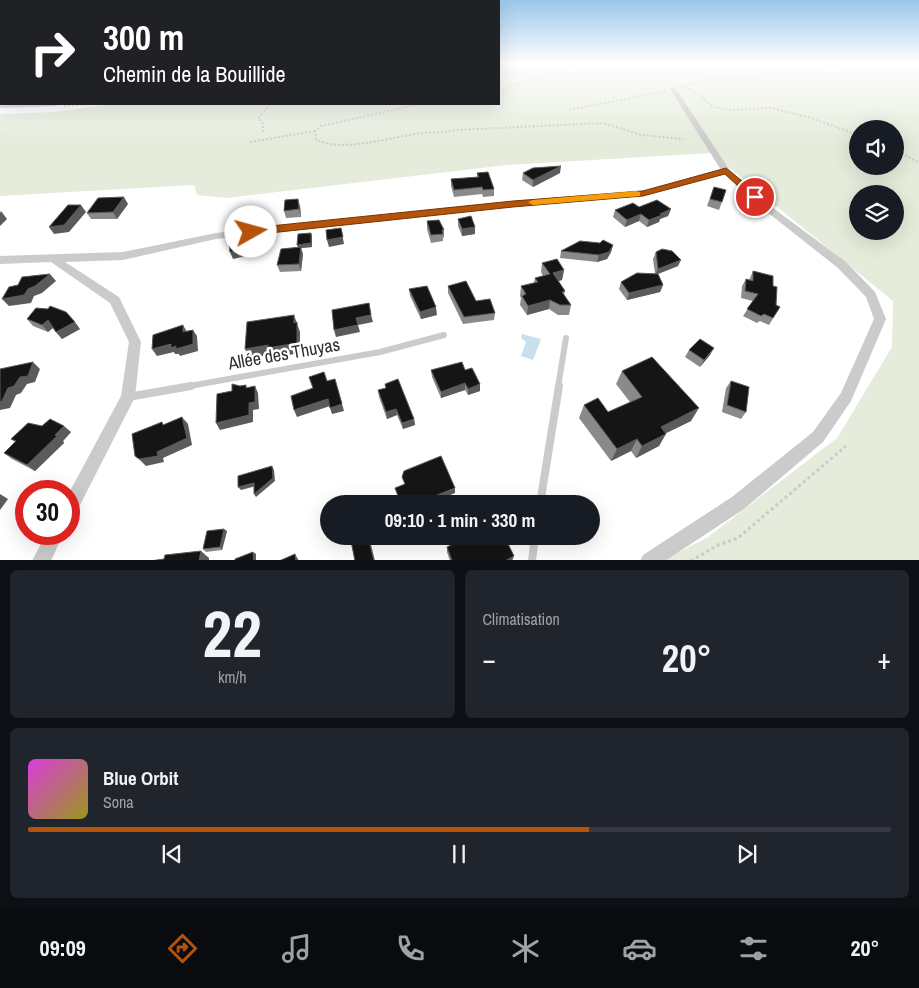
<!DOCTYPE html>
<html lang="fr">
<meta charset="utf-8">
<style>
:root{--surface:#171b24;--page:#20242c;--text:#f1f3f6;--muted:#9ea1a6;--line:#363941;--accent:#b45309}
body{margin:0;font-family:"Archivo Narrow",sans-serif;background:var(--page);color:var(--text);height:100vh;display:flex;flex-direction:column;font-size:19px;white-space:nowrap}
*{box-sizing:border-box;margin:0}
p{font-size:16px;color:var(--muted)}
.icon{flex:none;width:28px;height:28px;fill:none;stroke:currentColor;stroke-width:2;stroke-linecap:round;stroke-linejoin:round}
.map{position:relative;height:560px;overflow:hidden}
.panel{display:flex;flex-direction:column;gap:10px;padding:10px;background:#0d0f14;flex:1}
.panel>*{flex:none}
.hud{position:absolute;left:0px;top:0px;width:500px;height:105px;box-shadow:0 5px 20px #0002;background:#202124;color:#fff;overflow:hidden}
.controls{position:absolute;left:849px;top:120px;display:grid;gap:10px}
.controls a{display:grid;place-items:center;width:55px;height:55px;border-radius:50%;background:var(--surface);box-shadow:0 5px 20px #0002;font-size:25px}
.speed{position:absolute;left:15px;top:480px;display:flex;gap:10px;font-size:25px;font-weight:700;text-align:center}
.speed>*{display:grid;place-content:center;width:65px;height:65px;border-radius:50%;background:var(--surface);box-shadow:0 5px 20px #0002;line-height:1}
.speed .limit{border:8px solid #d22;background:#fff;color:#111}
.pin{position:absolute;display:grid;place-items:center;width:42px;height:42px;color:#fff;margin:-21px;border:2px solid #fff;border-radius:50%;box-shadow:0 1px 5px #0007}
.me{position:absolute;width:55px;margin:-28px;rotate:83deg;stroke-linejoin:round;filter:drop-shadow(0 0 4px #0008)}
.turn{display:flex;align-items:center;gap:18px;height:105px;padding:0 20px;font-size:22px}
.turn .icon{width:65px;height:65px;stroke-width:2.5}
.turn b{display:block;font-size:35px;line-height:42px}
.big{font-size:38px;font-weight:700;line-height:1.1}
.panel .tile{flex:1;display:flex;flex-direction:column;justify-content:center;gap:8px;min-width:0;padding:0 18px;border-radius:8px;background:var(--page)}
.panel .dial{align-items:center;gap:0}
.dial b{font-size:65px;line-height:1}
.song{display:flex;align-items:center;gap:15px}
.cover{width:60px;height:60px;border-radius:8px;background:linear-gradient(135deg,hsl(300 70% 55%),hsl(60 70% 35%))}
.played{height:5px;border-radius:2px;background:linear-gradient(90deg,var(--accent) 65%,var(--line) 65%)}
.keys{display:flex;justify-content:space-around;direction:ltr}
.heat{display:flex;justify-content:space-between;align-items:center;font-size:28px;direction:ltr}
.panel .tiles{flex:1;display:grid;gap:10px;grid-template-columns:1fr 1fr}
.tile:last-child{grid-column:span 2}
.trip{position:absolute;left:320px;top:495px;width:280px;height:50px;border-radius:25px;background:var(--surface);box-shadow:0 5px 20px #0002;font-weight:700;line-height:50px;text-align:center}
.tabs{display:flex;height:80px;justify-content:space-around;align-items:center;background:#090b0e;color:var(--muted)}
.tabs .icon{width:35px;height:35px}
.tabs .on{color:var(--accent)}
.tabs b{font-size:22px;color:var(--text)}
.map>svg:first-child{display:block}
.green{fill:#e5ecdb;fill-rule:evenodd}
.water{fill:#c6e1ed}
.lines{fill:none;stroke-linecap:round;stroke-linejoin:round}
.path-far1{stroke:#cbcbcb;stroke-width:2;stroke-dasharray:2 2;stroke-linecap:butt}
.path{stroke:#cbcbcb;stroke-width:3;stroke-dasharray:3 3;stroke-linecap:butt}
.lane-far2{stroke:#cbcbcb;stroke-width:4}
.lane-far1{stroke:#cbcbcb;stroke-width:6}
.lane{stroke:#cbcbcb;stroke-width:8}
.street{fill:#cbcbcb;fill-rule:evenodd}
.wall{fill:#8a8a8a}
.shaded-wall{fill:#5b5b5b}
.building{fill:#151515;stroke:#5b5b5b}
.route{fill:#b45309;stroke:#753606}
.slow{fill:#f59e0b}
.labels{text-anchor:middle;stroke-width:5;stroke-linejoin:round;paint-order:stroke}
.street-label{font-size:18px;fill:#2e2e2e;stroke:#fff}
</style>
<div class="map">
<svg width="919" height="561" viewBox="0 0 919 561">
<rect width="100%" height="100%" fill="#fff"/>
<!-- green -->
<path class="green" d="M499,63H919V560H664L708,537L837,438L892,347L893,301L711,153L507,165L227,198L197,195L194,185L0,196V114L56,112L110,104H499ZM858,129H895V166H858ZM858,194H895V231H858Z"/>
<!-- water -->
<path class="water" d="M522,334L541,339L533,360L521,356L526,342L521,338Z"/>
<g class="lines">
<!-- path-far1 -->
<g class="path-far1">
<path d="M659,63L670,83"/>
<path d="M750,65L754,63"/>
<path d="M499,67L512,63"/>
<path d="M681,87L709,79L760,77L761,73L767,71L829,67L840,63"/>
<path d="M684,87L699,95L713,107L732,110L771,108L811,118L858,135"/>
<path d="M499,91L559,70L580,65"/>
<path d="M420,104L321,126L315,131L316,139C339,154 395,136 422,133C434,132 444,133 456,130L603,123L642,135L683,139"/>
<path d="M64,106L89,104"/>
<path d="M569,110L666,91"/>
<path d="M263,132V124L258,118L268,107L267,104"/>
<path d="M250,142L315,131"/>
<path d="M895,149L919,163"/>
</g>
<!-- path -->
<path class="path" d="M691,561L718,545L738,538L846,446"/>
<!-- lane-far2 -->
<path class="lane-far2" d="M0,106L56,104"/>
<!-- lane-far1 -->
<g class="lane-far1">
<path d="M184,387L380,352L444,335"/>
<path d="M558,387L566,338"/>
</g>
<!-- lane -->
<g class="lane">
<path d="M128,397L191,386"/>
<path d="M540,504L559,386"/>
<path d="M532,561L535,536"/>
</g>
<!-- street -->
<g class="street">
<path d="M673,87L676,89L729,169L773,208L846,262L875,292L886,319L851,401L823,442L744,509L665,561H640L643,555L732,497L813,432L841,393L874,319L866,297L838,268L767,212L724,174L643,196L513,207L216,239L123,260L65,262L119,297L141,342L135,397L75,515L69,517V493L121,396L129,342L110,303L51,262L0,264V256L123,252L216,233L513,201L643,190L721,170L670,89Z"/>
<path d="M46,534H63L51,561H32Z"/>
</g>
</g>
<!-- wall -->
<g class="wall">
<path d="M477,173L494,189V196L483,197L482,194L454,197L451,186V179L477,177Z"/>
<path d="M523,173H560L533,187L522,180Z"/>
<path d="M714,187L722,202L719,210L707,206Z"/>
<path d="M128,204L117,219H91L87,213Z"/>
<path d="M300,206L301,217L286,218L284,211Z"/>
<path d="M639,207L671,209L668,216L660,219L659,222L647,227L639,221L625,227L613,217L615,210Z"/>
<path d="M458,219L475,227V234L462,236L458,226Z"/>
<path d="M427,221L444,230V237L443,238V241L431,243L427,229Z"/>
<path d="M311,233L312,236V247L301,248L303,254L301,271L280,272L277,265L298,247L297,245Z"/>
<path d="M613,245L611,252L607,259L597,262L560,258L561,251Z"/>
<path d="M656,252L678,266L658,274L663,285L660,292L627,300L619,289L621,282L655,273L653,259Z"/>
<path d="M542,263L564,270L562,280L558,281L565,291L564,295L571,305L569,315H558L549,309L527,315L520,305L521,298L520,296L521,286L534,283L535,278L543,276L541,272Z"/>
<path d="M753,271L773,286L776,305L780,307L769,325L760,321L757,323L743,316L753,301L741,298L742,286L746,279L749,280L750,278Z"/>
<path d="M448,286L476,301L495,313L494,320L463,324L448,293Z"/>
<path d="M409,289L437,315L421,319L410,296Z"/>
<path d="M27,319L80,329L62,339L53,328L48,332L33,326Z"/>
<path d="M689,350L710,355L700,367L685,357Z"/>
<path d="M431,370L480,384V391L468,395L465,390L441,398L432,377Z"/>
<path d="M622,371L691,421L666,433L659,446L636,458L631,451L611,461L579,418L584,405L608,412L630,402L616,384Z"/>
<path d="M731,381L746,412L741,419L722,412L726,388Z"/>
<path d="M378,390L414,419L415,425L403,429L397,415L387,419L379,397Z"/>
<path d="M71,432L63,441L64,443L35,471L12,459L4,453L15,442L11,439Z"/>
<path d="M227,531L222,550L206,552L203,549Z"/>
<path d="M447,547L512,561H450L447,552Z"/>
</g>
<!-- shaded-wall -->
<g class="shaded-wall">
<path d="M561,166L560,173L533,187V180Z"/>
<path d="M124,197L128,204L117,219L113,212Z"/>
<path d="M298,199L300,206L301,217L299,209Z"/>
<path d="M81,205L86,212L69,232L54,234L49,227Z"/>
<path d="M671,209L668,216L660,219L659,222L647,227L649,220L660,214Z"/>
<path d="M1,211L7,219L0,226V213Z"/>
<path d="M641,214L639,221L625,227L627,220Z"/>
<path d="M475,227V234L462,236V229Z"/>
<path d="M341,228L344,244L329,247L327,240Z"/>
<path d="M311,233L312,236V247L301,248L303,254L301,271L299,264V249L297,245Z"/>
<path d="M242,238L245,245L246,256L233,259L230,252Z"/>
<path d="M613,245L611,252L607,259L597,262L599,255Z"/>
<path d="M681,260L678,266L655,275L658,269Z"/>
<path d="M564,270L562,280L551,283L553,273Z"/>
<path d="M50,274L56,281L42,293L34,296L31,303L9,306L2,299L28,289Z"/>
<path d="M663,285L660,292L627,300L629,293Z"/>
<path d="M550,300L549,309L527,315L528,306Z"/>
<path d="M436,307L437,315L421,319L420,312Z"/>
<path d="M294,315L300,332V353L272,358L271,355L249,358L245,349L294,323Z"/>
<path d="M371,315L373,322L358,325L356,318Z"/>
<path d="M48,320L54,327L48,332L42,325Z"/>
<path d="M75,322L80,329L62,339L56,332Z"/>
<path d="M183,325L187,332H183Z"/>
<path d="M358,325L360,332L336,337L334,330Z"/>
<path d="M193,330L197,336L198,351L180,356L179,354H175L174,352L157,356L152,349L171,344Z"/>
<path d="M714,348L710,355L700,367L704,360Z"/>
<path d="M33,362L40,369L35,382L27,384L21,393L16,395L10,408L0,410V402L8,388L20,377Z"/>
<path d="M465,383V390L441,398V392Z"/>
<path d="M480,384V391L468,395V389Z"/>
<path d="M255,386L258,393L259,409L253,410V422L220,430L216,423L249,403Z"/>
<path d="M337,386L344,411L332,414L330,408Z"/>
<path d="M328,399L330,406L297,417L294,410Z"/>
<path d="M699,408L691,421L654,439L661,427Z"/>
<path d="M396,409L397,415L387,419L386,412Z"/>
<path d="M182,417L188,424L192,445L163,458L164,462L146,466L139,459L157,452Z"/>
<path d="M414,419L415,425L403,429L402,423Z"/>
<path d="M64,426L71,432L63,441L64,443L35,471L27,465Z"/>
<path d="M666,434L659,446L636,458L642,446Z"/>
<path d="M637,439L631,451L611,461L617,449Z"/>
<path d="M272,466L274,470L275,481L256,497L254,494Z"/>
<path d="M254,483L256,486L241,490L238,487Z"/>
<path d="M455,488V493L429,504H415Z"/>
<path d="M0,494L8,499L0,510Z"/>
<path d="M224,529L227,531L222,550L220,547Z"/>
<path d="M368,536L370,541L375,561H374Z"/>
<path d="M201,551L209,558V561H199Z"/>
<path d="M253,552L256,554V561H254Z"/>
<path d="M295,554L299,561H296Z"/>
<path d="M514,556L512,561H505Z"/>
</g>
<!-- building -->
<g class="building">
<path d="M561,166L533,180L523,173L533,168Z"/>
<path d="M488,172L494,189L483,190L482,187L454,190L451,179L479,177L477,173Z"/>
<path d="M714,187L726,190L722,202L710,199Z"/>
<path d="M124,197L113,212L87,213L98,198Z"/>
<path d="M298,199L299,209L284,211L285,200Z"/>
<path d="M657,200L671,209L660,214L662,215L649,220L641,214L627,220L615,210L633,203L639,207Z"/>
<path d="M68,205H81L64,225L49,227Z"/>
<path d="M471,216L475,227L462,229L458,219Z"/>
<path d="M439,220L444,230H442L443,234L431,235L427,221Z"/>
<path d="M341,228L343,237L327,240L326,230Z"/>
<path d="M311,233V243L297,245L298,234Z"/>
<path d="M242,238L243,250L230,252L229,241Z"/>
<path d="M603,240L613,245L609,252L599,255L561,251L580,241L600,243Z"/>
<path d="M301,247L299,264L277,265L281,249Z"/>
<path d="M662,249L672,251L681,260L658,269L656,252Z"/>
<path d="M557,259L564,270L553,273L565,291L562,292L571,305H560L550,300L528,306L522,296L526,294L521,286L538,282L535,278L550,274L542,263Z"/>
<path d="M753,271L773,276V286L777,287L776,305L780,307L773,318L764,314L761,316L747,309L758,294L745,291L746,279L753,281Z"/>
<path d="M637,273L658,274L663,285L629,293L621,282Z"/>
<path d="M50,274L35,286L28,289L24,295L2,299L9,287L18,285L22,277Z"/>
<path d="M466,281L476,301L490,299L495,313L464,317L448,286Z"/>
<path d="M427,286L436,307L420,312L409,289Z"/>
<path d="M369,303L371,315L356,318L358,325L334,330L332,310Z"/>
<path d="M50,306L66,312L75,322L56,332L48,320L42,325L27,319L36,308L48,309Z"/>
<path d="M294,315V323L297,322V343L268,348V345L245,349L247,322Z"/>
<path d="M183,325V332L193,330V344L176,349V346L171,348V344L152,349L153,335Z"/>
<path d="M700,339L714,348L704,360L689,350Z"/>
<path d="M652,357L699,408L661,427L666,434L642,446L637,439L617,449L584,405L598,398L608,412L642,397L622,371Z"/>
<path d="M33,362L28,376L20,377L14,386L8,388L2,401L0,402V369Z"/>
<path d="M462,362L465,370L472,368L480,384L468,389L465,383L441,392L431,370Z"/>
<path d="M324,372L327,381L335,379L342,404L330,408L328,399L294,410L291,396L313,388L309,377Z"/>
<path d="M398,379L414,419L402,423L396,409L386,412L378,390L386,388L385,384Z"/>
<path d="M731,381L749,387L746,412L727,405Z"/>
<path d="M232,384L240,386L246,385V388L255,386V402L249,403V415L216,423L217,394L232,391Z"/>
<path d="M182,417L187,438L157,452L158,456L139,459L135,456L132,434L162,422L163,425Z"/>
<path d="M50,419L64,426L55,435L57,436L27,465L4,453L16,441L11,439L28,423L42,426Z"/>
<path d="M441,456L455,488L415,504H401L395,488L405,484L402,477L404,471Z"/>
<path d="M272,466L273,478L254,494V483L238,487V476Z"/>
<path d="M224,529L220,547L203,549L207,531Z"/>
<path d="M361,536H368L374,561H355L351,541Z"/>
<path d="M469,536H504L514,556L505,561H452L447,547Z"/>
<path d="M201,551L199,561H150L164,559L165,555Z"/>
<path d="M253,552L254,561H235V559Z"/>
<path d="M295,554L296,561H279Z"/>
</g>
<!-- sky -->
<linearGradient id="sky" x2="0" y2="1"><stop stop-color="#9ac6ea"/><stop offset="0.44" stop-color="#fff"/><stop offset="1" stop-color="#fff" stop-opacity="0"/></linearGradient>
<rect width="919" height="142" fill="url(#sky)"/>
<!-- route -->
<path class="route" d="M726,168L759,195V199H752L725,174L643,196L513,207L251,235L246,232L251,228L513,201L643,191Z"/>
<!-- slow -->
<path class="slow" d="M636,191L640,192V196L533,205L528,202L533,200Z"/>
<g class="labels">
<!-- street labels -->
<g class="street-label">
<text transform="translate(284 354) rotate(-10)" y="6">Allée des Thuyas</text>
</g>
</g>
</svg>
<div class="controls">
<a><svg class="icon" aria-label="sound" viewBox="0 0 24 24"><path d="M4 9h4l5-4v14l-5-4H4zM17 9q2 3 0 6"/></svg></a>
<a><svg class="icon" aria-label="layers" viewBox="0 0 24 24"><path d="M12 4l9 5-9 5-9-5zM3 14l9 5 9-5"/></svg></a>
</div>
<div class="speed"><div class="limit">30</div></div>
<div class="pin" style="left:755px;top:197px;background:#d93025"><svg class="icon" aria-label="arrive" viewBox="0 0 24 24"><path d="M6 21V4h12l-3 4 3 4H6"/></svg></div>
<svg class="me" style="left:251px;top:232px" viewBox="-20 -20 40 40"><circle r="19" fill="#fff"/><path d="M0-13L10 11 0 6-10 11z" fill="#b45309"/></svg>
<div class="trip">09:10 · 1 min · 330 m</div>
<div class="hud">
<div class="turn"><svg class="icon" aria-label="right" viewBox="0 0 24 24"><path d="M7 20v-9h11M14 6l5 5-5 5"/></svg><div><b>300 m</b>Chemin de la Bouillide</div></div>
</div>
</div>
<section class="panel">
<div class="tiles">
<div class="tile dial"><b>22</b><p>km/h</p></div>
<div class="tile"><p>Climatisation</p>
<div class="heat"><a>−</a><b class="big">20°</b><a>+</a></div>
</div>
<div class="tile">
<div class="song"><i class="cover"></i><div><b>Blue Orbit</b><p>Sona</p></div></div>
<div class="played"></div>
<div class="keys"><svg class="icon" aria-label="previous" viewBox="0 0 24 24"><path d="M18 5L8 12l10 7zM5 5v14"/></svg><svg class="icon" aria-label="pause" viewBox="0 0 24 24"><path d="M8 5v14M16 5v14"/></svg><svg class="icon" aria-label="next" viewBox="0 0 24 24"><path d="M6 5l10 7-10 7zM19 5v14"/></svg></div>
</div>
</div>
</section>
<nav class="tabs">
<b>09:09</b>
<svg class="icon on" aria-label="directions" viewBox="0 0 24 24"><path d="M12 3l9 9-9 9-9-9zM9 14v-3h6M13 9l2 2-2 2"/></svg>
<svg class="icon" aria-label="music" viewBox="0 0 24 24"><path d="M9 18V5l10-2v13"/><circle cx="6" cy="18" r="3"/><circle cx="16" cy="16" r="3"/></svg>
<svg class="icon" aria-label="phone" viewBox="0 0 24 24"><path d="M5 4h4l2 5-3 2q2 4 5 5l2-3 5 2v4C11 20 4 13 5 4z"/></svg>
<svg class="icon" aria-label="climate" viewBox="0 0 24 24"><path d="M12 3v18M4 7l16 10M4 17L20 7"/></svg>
<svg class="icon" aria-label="car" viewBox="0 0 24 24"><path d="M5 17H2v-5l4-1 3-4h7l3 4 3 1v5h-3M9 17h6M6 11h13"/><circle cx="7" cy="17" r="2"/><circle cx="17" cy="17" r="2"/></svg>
<svg class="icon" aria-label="filters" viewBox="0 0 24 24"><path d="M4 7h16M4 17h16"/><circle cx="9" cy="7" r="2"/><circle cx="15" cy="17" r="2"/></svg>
<b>20°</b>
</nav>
